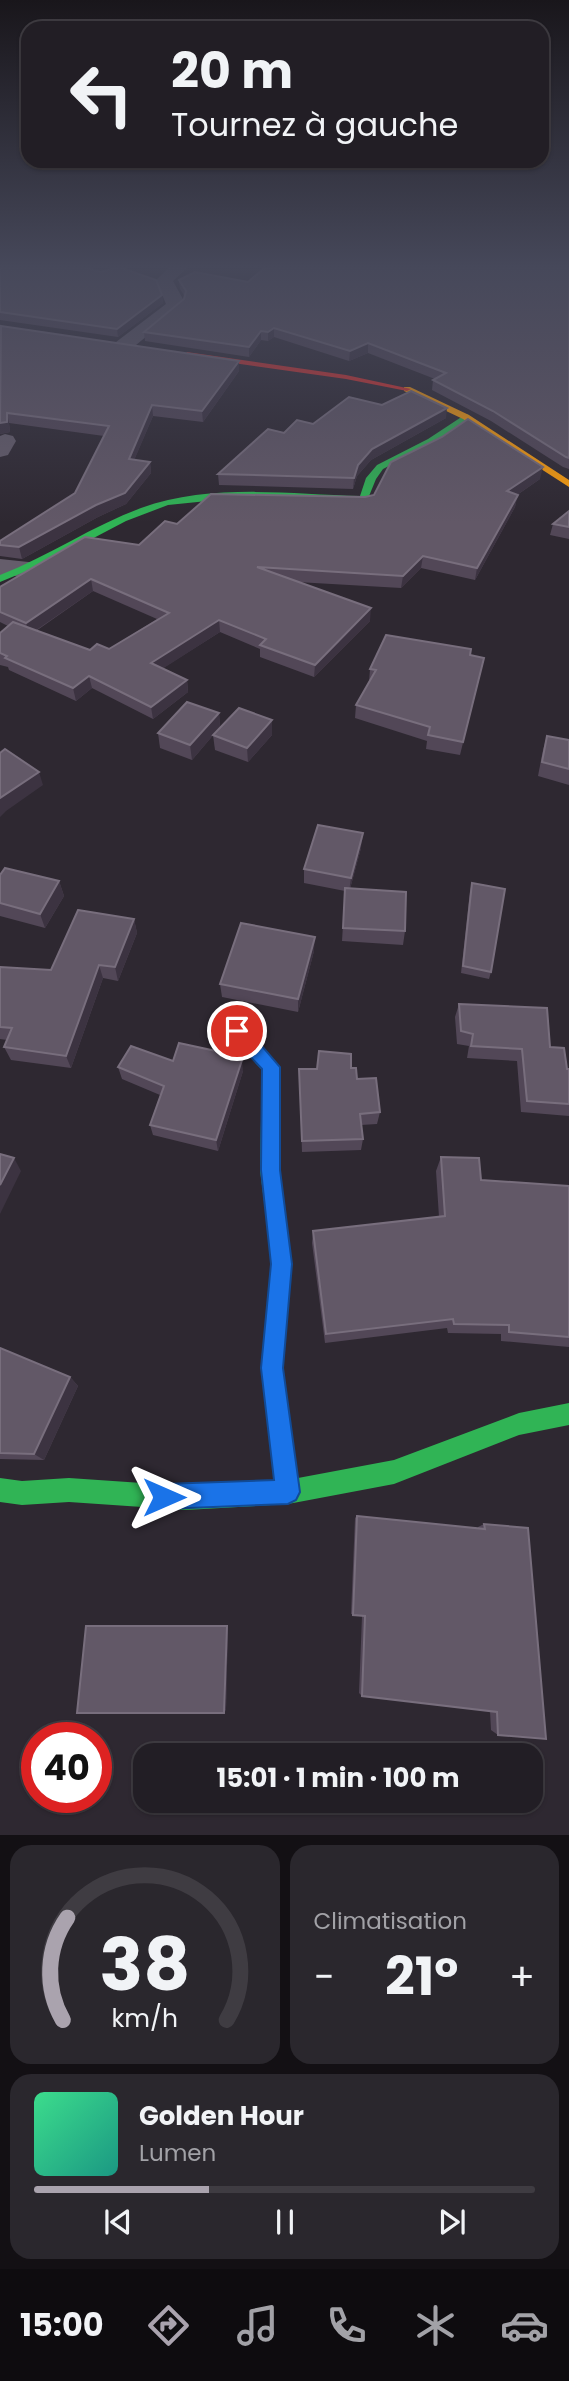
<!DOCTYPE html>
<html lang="fr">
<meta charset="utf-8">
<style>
:root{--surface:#221e25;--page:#2a272d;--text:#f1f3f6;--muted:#a2a2a7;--line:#3f3c42;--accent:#aaa3ae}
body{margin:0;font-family:Poppins,sans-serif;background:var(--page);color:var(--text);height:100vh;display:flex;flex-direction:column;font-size:26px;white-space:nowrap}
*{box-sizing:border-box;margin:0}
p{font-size:23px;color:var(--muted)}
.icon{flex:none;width:38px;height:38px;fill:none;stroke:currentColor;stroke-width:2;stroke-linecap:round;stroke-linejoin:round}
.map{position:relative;height:1835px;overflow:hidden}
.panel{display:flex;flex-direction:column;gap:10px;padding:10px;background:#131014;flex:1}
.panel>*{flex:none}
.top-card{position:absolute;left:21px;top:21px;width:528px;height:147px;border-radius:21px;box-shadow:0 2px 5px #0004,0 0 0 2px var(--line);background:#221e25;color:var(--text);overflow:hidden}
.speed{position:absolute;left:21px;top:1722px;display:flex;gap:14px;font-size:35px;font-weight:700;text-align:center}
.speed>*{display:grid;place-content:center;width:91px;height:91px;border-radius:50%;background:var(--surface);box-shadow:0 2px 5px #0004,0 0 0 2px var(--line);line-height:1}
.speed .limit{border:10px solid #d22;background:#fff;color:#111}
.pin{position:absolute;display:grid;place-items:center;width:60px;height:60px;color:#fff;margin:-30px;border:4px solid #fff;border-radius:50%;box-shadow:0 2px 7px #0007}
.me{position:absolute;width:77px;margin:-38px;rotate:90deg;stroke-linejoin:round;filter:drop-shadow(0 0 5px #0008)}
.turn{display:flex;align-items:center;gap:24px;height:147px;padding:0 35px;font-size:32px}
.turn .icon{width:91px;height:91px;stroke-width:2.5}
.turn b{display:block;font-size:49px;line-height:60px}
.big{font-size:52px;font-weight:700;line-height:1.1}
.panel .tile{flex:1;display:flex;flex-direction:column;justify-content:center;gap:10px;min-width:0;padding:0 24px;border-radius:21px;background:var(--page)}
.panel .dial{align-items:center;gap:0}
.dial svg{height:182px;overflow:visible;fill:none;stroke:var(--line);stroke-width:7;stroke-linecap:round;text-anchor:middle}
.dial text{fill:var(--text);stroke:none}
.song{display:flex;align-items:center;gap:21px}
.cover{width:84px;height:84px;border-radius:10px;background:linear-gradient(135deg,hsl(150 70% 55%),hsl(170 70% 35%))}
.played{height:7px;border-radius:4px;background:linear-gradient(90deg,var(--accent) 35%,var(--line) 35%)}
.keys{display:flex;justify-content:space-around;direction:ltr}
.heat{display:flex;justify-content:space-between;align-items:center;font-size:38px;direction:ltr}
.panel .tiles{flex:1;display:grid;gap:10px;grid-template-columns:1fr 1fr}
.tile:last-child{grid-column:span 2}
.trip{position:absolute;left:133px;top:1743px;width:410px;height:70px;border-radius:21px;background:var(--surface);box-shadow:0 2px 5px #0004,0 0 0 2px var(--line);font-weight:700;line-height:70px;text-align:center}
.menu{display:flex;height:112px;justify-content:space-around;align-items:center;background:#0e0c0f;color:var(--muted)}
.menu .icon{width:49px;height:49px}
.menu .selected{color:var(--accent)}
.menu b{font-size:32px;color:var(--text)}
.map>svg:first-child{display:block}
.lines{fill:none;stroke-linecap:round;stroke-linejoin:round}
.street{fill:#655d6b;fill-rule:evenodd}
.fast{fill:#30b455;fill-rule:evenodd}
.slow{fill:#ff9f0a;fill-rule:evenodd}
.jam{fill:#e5322d;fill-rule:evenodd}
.wall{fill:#524757;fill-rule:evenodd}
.shaded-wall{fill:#3c3341}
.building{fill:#625867;stroke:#786e7d;stroke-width:2}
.route{fill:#1a73e8;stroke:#114b97;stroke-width:2}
</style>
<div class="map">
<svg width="569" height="1835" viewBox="0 0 569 1835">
<rect width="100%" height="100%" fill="#2e2831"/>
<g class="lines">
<!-- street -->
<g class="street">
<path d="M171,266H189L173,281L184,301L183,306L130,350H116L114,346L116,342L166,304L156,280Z"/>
<path d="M5,434L13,436L16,441L8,455L0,457V436Z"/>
<path d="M0,559L38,563L42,569L38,575L29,577L0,575Z"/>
</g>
<!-- fast -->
<g class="fast">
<path d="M466,414L469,415V419L434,443L383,469L376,479L367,501L237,498L168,505L126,521L46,563L0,582V575C49,556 92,526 141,508C211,483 288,494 360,496L366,478L377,465L428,439Z"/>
<path d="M237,1023L243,1026L280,1067V1170L292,1264L283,1368L298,1478L394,1460L519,1413L569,1403V1425L519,1435L394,1484L288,1504L186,1510L69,1502L22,1505L0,1502V1478L22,1481L69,1478L186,1486L275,1481L261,1368L272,1264L260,1170L262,1070L231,1036L228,1031L231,1026Z"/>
</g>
<!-- slow -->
<path class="slow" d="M404,387H410L469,415L569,480V487L463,419L404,391Z"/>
<!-- jam -->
<path class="jam" d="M187,352L346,375L411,389L407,391L346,379L184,356Z"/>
</g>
<!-- wall -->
<g class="wall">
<path d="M0,266L162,295L163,303L118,337L0,320V321Z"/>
<path d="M569,266V469L563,467L491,421L432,390L433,380L435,379L368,353L349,361L274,337L268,341L261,340L249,357L145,341L144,332L184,299L185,297L180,289L179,280L248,282Z"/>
<path d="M0,327L239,371L203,422L153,416L134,460L150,462L151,473L126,504L98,517L22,559L0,556V541L75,493L104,436L9,423L10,432L0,434Z"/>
<path d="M382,405L446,418L371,460L357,476L353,489L219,485L218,474L284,433Z"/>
<path d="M540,479L517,495L515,507L475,580L421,568L401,588L297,582L370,621L314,677L260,657V649L220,632L163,668L187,680L188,692L153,719L92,688L76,701L9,670L8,667L0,665V633L8,626L0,622V587L139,545L177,524L365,497ZM93,591L157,619L109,649L90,650L36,631Z"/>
<path d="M569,511V539L550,535L553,524Z"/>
<path d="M470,655L484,658L460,755L426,749L427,741L355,718L356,705L369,682L370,669Z"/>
<path d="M219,713L220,727L192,760L160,748L158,733Z"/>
<path d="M272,720V735L248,762L215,750L213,735Z"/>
<path d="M547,736L569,740V785L538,776L543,750Z"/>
<path d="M361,848L350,889L405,931L403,945L342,941L345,891L304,883V869Z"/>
<path d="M0,875L59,881L64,896L45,928L0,916Z"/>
<path d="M472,883L491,972L489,979L461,973L470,891Z"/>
<path d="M134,919L137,933L118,981L103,978L71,1068L11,1060L4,1047L7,1040L0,1039V967L51,970Z"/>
<path d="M314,951L298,1012L222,997L220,984Z"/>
<path d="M459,1004L550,1047L567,1069H569V1116L521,1112L517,1061L467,1058L469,1046L457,1044L455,1017Z"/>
<path d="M173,1061L243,1071L218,1151L153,1135L150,1125L160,1095L122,1079L118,1067Z"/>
<path d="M351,1068L357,1079L380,1112L377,1124L361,1125L363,1139L361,1150L302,1152L299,1069Z"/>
<path d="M441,1157L481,1180L569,1186V1347L501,1341V1334L448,1333L447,1328L325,1343L312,1243L313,1231L439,1217L436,1171Z"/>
<path d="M0,1348L70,1377L78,1386L44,1460L0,1459Z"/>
<path d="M357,1516L478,1529V1527L484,1524L498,1735L491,1730L490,1711L362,1696L359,1693L362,1616L351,1614L355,1518Z"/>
<path d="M93,1625H228L226,1709L224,1713L86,1626Z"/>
</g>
<!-- shaded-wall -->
<g class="shaded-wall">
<path d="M162,295L163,303L118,337L117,329Z"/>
<path d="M274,328V337L268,341V332Z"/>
<path d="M261,331V340L249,357V347Z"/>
<path d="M368,343V353L349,361L350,351Z"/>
<path d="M239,361V371L203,422L202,411Z"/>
<path d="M152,405L153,416L130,470L129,459Z"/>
<path d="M447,408L446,418L371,460L357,476L353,489L354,478L358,465L372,449Z"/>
<path d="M7,413L9,423L10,432L0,434V423Z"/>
<path d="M150,462L151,473L126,504L98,517L22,559L19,547Z"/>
<path d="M543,467L540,479L505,503L507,491Z"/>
<path d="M518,495L515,507L475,580L477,568Z"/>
<path d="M423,556L421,568L401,588L403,576Z"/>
<path d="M91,579L93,591L29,635L26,623Z"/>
<path d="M371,608L370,621L314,677L315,665Z"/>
<path d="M219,620L220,632L153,675L151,663Z"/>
<path d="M89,676L92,688L76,701L73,688Z"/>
<path d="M187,680L188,692L153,719L151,707Z"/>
<path d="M219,713L220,727L192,760L190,745Z"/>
<path d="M272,720V735L248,762L247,748Z"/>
<path d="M39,772L43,785L6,811L0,817V798Z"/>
<path d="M363,833L361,848L349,892L351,878Z"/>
<path d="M59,881L64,896L45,928L40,914Z"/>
<path d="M134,919L137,933L118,981L115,967Z"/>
<path d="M315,937L314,951L298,1012V999Z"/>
<path d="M99,965L103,978L71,1068L66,1056Z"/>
<path d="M242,1060L243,1071L218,1151L216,1140Z"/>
<path d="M14,1158L21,1171L0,1214V1185Z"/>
<path d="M70,1377L78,1386L44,1460L34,1454Z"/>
<path d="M228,1625L226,1709L224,1713L227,1626Z"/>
</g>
<!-- building -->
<g class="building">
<path d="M0,266H79L101,272L119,267L156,280L162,295L117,329L0,312Z"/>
<path d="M274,266H569V458L566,457L493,411L433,380L446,373L368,343L350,351L274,328L268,332L261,331L249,347L144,332L184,299L186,291L179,280L195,272L248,282L262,270Z"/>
<path d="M1,326L239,361L202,411L152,405L129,459L150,462L125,493L96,505L19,547L0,545V541L75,493L109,426L7,413V422L0,423Z"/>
<path d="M411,391L447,408L372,449L358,465L354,478L218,474L268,429L284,433L297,420L313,424L349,397L382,405Z"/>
<path d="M468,419L543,467L507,491L518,495L477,568L423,556L403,576L257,567L371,608L315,665L260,645L266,639L219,620L151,663L187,680L151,707L89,676L73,688L5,658L7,656L0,653V633L13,622L90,650L97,644L109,649L169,613L91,579L26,623L0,612V587L85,537L139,545L165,521L177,524L211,494L365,497L374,495L391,462L442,437Z"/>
<path d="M569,511V527L553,524Z"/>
<path d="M386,635L471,649L470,655L484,658L463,742L428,735L430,727L356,705L376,670L370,669Z"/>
<path d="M187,702L219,713L190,745L158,733Z"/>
<path d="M239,708L272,720L247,748L213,735Z"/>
<path d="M547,736L569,740V769L542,762Z"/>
<path d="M5,749L39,772L0,798V753Z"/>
<path d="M318,825L363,833L351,878L304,869Z"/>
<path d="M5,868L59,881L40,914L0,903V875Z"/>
<path d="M472,883L505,889L491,972L463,966Z"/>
<path d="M345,888L406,892L405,931L343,928Z"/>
<path d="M78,910L134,919L115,967L99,965L66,1056L4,1047L12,1028L0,1027V967L51,970Z"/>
<path d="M241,923L315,937L298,999L220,984Z"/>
<path d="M459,1004L547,1008L550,1047L564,1048L567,1069H569V1104L527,1101L522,1049L471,1046L473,1034L461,1031Z"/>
<path d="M179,1043L239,1056L242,1060L216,1140L150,1125L164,1086L118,1067L131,1046L173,1061Z"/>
<path d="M319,1051L351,1054V1068H356L357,1079L376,1078L380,1112L360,1114L363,1139L302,1141L299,1069H317Z"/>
<path d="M0,1154L14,1158L0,1185Z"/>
<path d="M441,1157L479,1158L481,1180L569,1186V1337L509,1332V1325L454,1324L453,1319L326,1334L313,1231L445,1216Z"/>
<path d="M0,1348L70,1377L34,1454L0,1453Z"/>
<path d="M357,1516L485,1529L484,1524L528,1528L546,1739L498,1735L497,1712L362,1696L365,1616L353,1615Z"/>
<path d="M86,1626H227L224,1713H77Z"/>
</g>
<!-- sky -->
<linearGradient id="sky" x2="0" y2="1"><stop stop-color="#19161b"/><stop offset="0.51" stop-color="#46485a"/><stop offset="1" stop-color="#46485a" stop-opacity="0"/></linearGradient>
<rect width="569" height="523" fill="url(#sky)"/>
<!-- route -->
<path class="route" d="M237,1023L244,1025L280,1067V1170L292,1264L283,1368L300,1492L296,1500L288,1504L164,1509L155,1505L152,1497L155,1488L164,1484L274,1480L261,1368L271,1264L261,1170L262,1069L231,1036L229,1031L231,1025Z"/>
</svg>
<div class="speed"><div class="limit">40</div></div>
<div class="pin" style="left:237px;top:1031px;background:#d93025"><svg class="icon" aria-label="arrive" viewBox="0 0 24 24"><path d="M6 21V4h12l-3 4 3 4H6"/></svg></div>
<svg class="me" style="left:164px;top:1497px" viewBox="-20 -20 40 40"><path d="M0-17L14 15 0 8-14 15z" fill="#1a73e8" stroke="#fff" stroke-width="4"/></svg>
<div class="trip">15:01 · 1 min · 100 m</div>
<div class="top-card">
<div class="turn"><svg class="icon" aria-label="left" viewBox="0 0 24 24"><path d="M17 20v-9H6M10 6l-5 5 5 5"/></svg><div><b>20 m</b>Tournez à gauche</div></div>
</div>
</div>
<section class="panel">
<div class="tiles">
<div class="tile dial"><svg viewBox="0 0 100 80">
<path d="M14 69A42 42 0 1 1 86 69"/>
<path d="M14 69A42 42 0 0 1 16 24" stroke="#aaa3ae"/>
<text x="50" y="56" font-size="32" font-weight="700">38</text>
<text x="50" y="72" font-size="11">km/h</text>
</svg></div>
<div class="tile"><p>Climatisation</p>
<div class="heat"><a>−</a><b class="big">21°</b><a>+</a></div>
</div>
<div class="tile">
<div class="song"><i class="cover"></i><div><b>Golden Hour</b><p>Lumen</p></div></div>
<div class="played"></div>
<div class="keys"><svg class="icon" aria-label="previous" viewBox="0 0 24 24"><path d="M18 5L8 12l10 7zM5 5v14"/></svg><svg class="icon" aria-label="pause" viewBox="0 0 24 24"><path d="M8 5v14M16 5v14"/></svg><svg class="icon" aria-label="next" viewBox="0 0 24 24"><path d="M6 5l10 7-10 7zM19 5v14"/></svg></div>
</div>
</div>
</section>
<nav class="menu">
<b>15:00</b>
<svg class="icon selected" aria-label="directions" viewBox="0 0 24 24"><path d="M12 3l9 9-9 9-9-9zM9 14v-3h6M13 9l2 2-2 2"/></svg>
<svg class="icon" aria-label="music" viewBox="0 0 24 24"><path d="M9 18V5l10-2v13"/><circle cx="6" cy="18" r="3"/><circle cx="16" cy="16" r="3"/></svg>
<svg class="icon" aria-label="phone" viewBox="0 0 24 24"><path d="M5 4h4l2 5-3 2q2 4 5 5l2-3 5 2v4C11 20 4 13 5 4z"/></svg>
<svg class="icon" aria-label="climate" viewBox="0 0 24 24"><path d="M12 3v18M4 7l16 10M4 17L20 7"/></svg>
<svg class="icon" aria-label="car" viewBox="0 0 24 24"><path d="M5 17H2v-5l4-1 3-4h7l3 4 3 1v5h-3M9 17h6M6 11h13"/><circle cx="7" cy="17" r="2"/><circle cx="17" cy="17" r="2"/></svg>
</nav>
